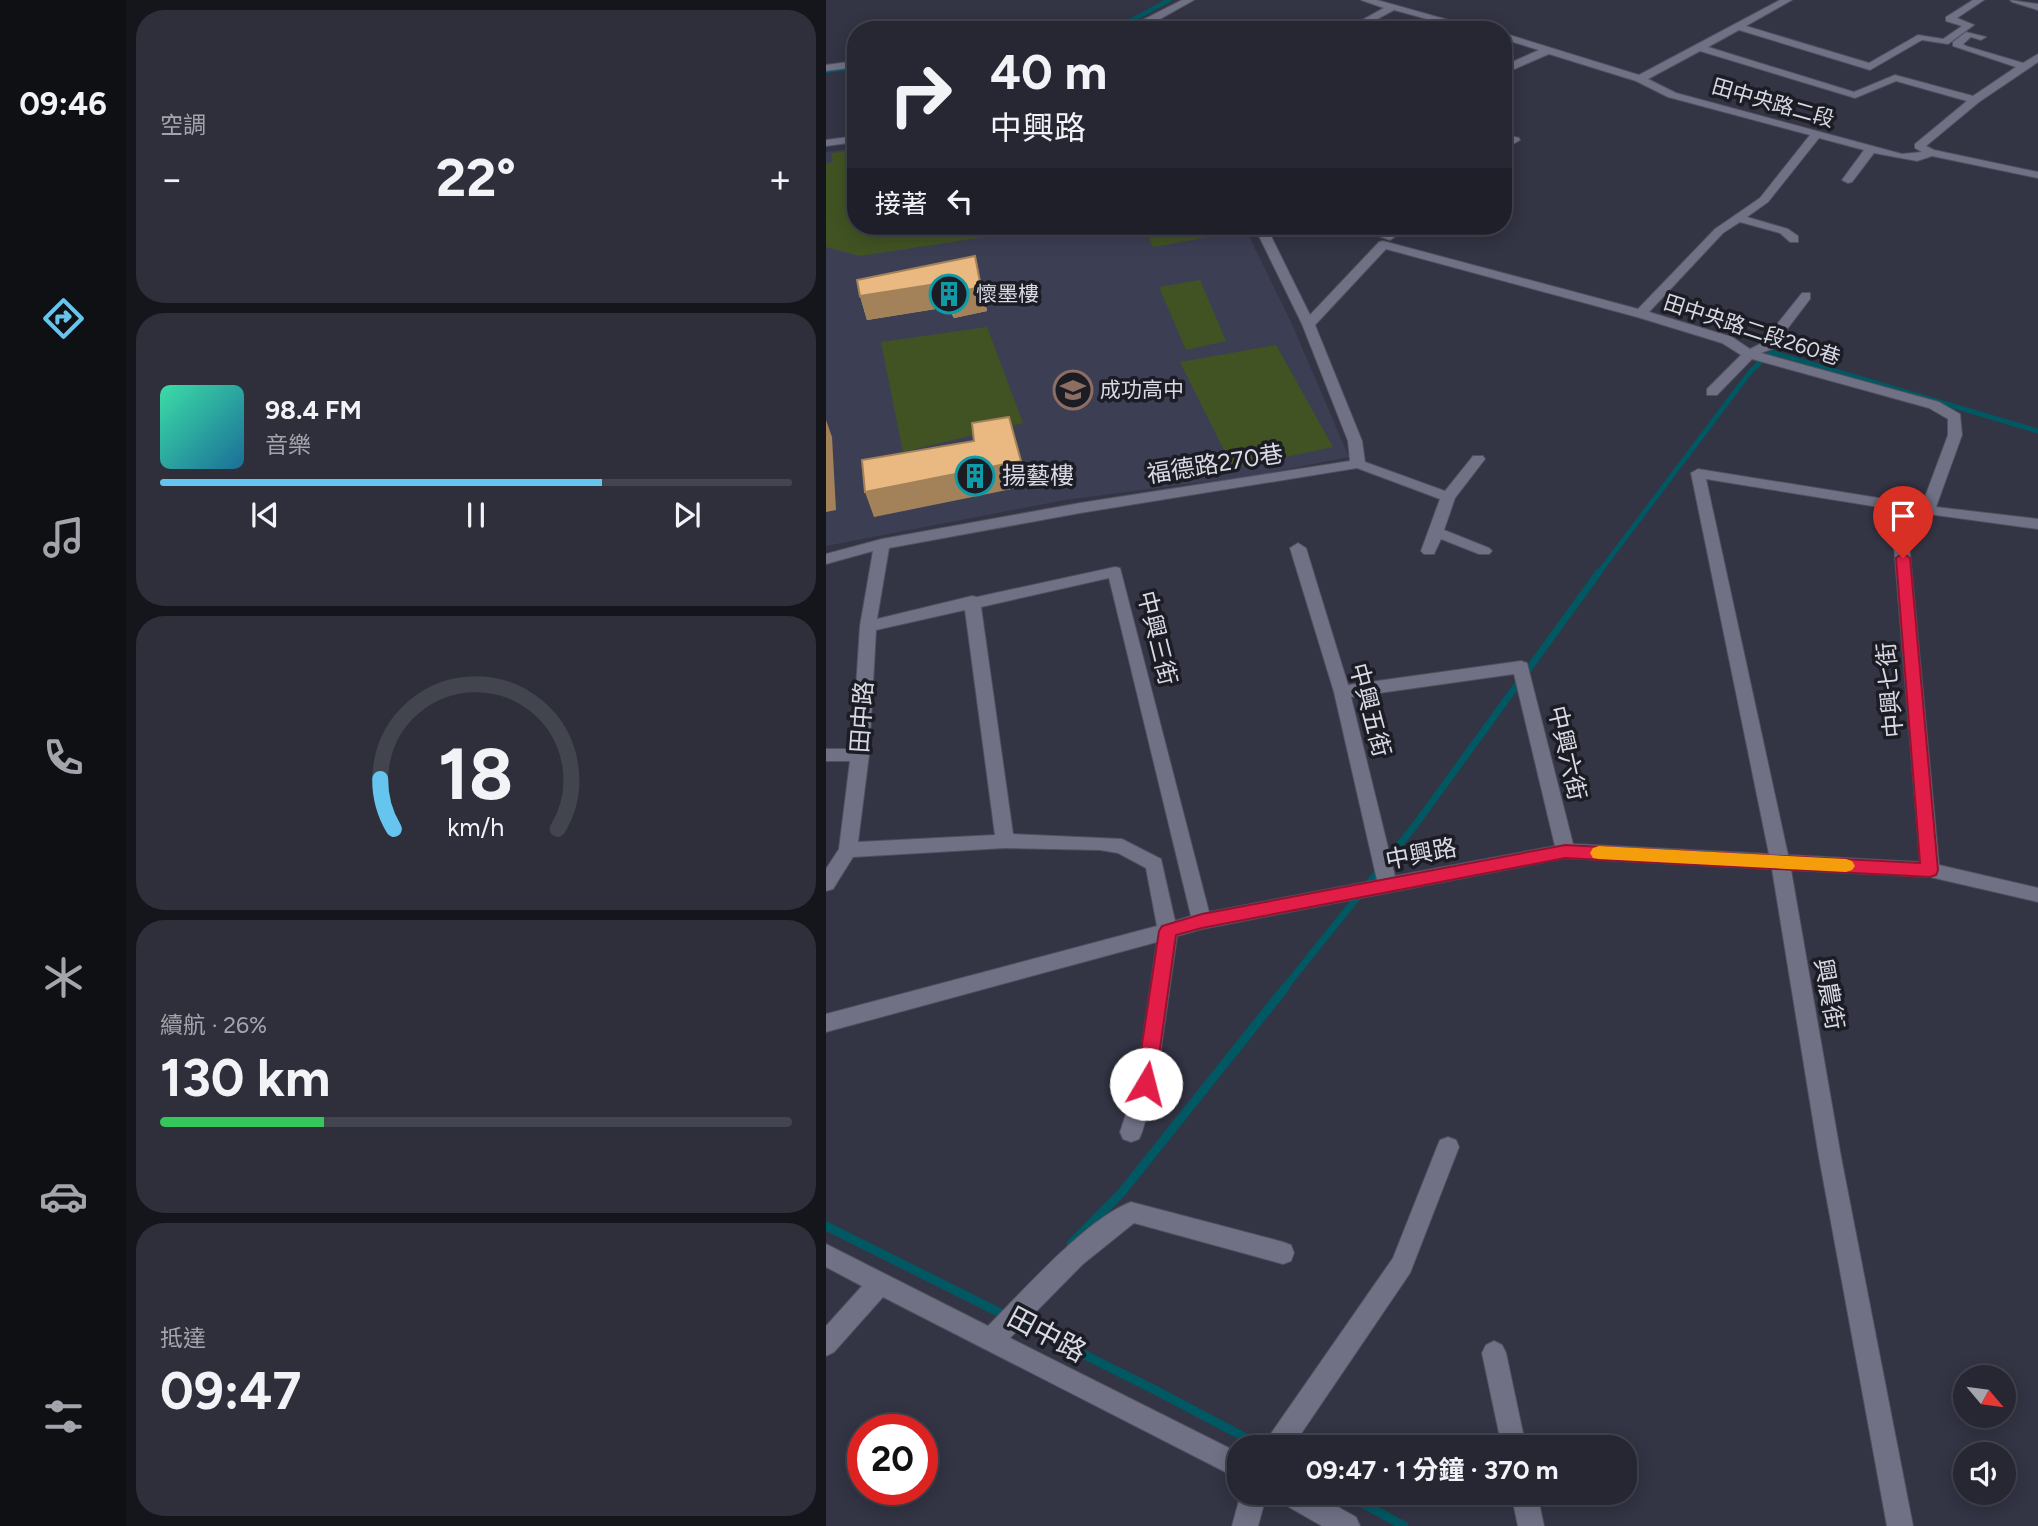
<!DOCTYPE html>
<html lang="zh-TW">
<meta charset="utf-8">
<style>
:root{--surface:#262733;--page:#2e2f3b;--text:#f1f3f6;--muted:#a4a5ac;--line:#42444e;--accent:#65c5ee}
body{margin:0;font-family:Figtree,"Noto Sans TC",sans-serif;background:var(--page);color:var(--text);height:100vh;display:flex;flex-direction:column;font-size:26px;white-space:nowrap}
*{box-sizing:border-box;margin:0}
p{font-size:23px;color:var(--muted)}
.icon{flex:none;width:38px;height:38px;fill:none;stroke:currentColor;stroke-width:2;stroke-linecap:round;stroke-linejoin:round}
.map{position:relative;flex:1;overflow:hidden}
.sheet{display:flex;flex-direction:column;gap:10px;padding:10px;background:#15151c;width:700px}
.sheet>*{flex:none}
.banner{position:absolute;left:21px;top:21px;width:665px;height:214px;border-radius:28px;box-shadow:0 4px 18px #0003,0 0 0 2px var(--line);background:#262733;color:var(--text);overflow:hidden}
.needle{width:46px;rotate:119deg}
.tools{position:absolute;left:1127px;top:1365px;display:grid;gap:14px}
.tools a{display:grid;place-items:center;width:63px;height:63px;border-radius:50%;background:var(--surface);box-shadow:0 4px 18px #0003,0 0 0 2px var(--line);font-size:35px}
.speed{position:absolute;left:21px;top:1414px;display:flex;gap:14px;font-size:35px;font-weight:700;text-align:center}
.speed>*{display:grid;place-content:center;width:91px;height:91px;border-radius:50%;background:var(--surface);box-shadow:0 4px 18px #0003,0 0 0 2px var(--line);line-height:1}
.speed .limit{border:10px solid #d22;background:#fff;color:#111}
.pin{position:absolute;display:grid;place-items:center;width:60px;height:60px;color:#fff;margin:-72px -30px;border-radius:50% 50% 50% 0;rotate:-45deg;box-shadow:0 0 7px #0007}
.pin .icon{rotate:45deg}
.me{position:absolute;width:77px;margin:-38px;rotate:8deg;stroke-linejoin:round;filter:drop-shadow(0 0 5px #0008)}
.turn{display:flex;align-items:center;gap:24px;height:147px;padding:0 28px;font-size:32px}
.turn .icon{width:91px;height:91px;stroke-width:2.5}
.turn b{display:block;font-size:49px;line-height:60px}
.then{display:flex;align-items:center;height:66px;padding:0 28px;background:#0003;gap:14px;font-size:26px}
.big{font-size:52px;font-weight:700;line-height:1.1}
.sheet .widget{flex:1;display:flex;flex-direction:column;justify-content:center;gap:10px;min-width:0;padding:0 24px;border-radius:28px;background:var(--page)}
.sheet .dial{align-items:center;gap:0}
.dial svg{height:182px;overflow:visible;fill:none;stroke:var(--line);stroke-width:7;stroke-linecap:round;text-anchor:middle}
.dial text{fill:var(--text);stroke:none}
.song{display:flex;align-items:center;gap:21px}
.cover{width:84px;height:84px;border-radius:10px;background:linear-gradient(135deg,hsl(160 70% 55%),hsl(200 70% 35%))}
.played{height:7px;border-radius:4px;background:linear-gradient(90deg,var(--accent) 70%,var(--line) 70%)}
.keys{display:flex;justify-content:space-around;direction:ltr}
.heat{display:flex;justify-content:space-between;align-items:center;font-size:38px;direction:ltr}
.charge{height:10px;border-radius:5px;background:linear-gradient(90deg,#34c759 26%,var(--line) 0)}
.trip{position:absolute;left:401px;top:1435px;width:410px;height:70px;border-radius:28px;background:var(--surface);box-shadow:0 4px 18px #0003,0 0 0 2px var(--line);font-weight:700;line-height:70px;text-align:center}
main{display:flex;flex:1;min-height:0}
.tab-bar{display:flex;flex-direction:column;width:126px;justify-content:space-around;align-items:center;background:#0f1014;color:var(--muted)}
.tab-bar .icon{width:49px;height:49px}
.tab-bar .on{color:var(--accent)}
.tab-bar b{font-size:32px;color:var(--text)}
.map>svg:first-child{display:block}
.built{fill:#3c3e54}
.green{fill:#415323}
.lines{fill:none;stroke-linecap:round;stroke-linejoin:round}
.stream-far3{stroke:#005863;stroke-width:4.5}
.stream-far2{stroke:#005863;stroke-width:5}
.stream-far1{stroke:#005863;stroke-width:7}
.stream{stroke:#005863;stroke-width:9}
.minor-casing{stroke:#50505f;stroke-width:2}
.minor{fill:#707185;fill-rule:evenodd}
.wall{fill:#c89f6f}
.shaded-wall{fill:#a3825a}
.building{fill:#e9b981;stroke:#a3825a;stroke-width:2}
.route{fill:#e11d48;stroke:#92132f;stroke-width:2}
.slow{fill:#f59e0b}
.labels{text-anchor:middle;stroke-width:7;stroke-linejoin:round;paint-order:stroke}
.far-street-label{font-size:21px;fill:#d8d9e4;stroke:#1c1c24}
.far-poi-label{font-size:21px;fill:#d8d9e4;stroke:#1c1c24;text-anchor:start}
.street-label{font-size:24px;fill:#d8d9e4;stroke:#1c1c24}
.poi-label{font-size:24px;fill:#d8d9e4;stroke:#1c1c24;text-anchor:start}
.near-street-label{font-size:28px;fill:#d8d9e4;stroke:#1c1c24}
</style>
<main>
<nav class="tab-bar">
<b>09:46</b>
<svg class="icon on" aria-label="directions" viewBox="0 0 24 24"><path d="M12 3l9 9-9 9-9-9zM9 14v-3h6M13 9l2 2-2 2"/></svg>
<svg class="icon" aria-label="music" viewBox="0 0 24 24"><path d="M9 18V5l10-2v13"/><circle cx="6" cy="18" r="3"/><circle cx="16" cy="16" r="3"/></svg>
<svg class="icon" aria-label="phone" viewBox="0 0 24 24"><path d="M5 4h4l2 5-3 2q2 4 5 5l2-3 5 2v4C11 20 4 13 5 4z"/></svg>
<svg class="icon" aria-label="climate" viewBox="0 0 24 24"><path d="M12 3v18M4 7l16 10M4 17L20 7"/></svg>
<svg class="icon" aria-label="car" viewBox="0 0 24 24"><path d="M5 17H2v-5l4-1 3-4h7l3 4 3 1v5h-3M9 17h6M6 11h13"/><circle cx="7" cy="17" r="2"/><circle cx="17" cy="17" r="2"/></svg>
<svg class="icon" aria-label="filters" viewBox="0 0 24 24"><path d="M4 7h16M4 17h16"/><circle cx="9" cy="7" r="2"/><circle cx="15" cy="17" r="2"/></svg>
</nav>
<section class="sheet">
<div class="widget"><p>空調</p>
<div class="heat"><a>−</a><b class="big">22°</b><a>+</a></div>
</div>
<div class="widget">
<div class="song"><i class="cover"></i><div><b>98.4 FM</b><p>音樂</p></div></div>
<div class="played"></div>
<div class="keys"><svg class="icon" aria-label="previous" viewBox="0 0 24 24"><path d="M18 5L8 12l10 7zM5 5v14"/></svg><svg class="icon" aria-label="pause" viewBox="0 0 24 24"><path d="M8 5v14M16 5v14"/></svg><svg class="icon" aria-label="next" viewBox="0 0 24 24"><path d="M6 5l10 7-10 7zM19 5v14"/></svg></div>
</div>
<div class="widget dial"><svg viewBox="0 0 100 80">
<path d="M14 69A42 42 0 1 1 86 69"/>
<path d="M14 69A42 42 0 0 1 8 47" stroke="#65c5ee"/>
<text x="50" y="56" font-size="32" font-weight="700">18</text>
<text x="50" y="72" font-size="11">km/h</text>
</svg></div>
<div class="widget"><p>續航 · 26%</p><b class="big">130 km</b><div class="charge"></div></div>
<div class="widget"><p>抵達</p><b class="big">09:47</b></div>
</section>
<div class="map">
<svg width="1212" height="1526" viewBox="0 0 1212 1526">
<rect width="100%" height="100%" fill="#333444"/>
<!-- built -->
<path class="built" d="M30,148V226H418L465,322L523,457L433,475L239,500L0,546V152Z"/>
<!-- green -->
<g class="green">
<path d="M30,150V226H232L34,256L0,247V164L7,161L5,153Z"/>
<path d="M337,226H378L383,237L327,247L319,229Z"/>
<path d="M374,280L400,341L360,350L333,287Z"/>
<path d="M161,327L197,423L77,452L55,342Z"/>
<path d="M450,345L507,447L407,468L354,362Z"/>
</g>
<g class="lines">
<!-- stream-far3 -->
<g class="stream-far3">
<path d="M288,30L343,0"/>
<path d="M0,71L30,67"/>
</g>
<!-- stream-far2 -->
<path class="stream-far2" d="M772,574L924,372L945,352L1212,431"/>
<!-- stream-far1 -->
<path class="stream-far1" d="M457,990L590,824L773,572"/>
<!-- stream -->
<g class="stream">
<path d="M0,1226L329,1390L437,1447"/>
<path d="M245,1244L296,1192L459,988"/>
<path d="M518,1493L578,1526"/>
</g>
<defs>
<g id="minor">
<path d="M356,0H368L320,27L297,30Z"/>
<path d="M535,0H551L658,30H641L568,10L531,30H518L558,8Z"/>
<path d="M954,0H966L920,26L1043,63L1092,35L1117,39L1136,26L1120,21V17L1147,0H1158L1131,18L1148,25L1122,44L1096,40L1044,70L913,30L882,47L1028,92L1069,75L1147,96L1190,67L1127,46V42L1140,32L1160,37L1155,40L1145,37L1137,44L1140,46L1197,63L1212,54V62L1153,102L1100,146L1108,150L1212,172V178L1106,156L1091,161L1048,153L1026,182L1022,183L1016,180L1038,150L993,138L942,202L921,217L962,229L972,236V242H964L954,233L914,222L897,233L823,312L906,337L924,349L936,343L976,293H984V299L946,349L935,353L1113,402L1134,414L1136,435L1110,507L1212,519V529L1080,511L1113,865L1212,888V902L1104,877L965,870L1015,1157L1087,1526H1061L993,1157L946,869L739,858L376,929L351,936L330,1084L316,1132L313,1139L305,1142L297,1139L294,1132L310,1084L331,942L0,1032V1014L331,926L320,868L292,853L274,850L179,848L27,857L7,889L0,891V869L13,849L24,761H0V749H26L34,626L47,551L0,564V554L56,539L254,503L524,461L522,441L476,324L428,226H440L484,315L553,242L557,241L812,309L889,229L934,198L984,135L842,97L810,81L723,54L677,74V66L713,50L677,39V33L813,75ZM874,51L1029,98L1070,81L1141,101L1089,144V148L1096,152L1076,154L850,93L822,79ZM560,249L811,317L896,343L915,355L881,389V395H891L926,359L1103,408L1122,419V435L1096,505L872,469L865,473L943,854L747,844L701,663L695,661L522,685L480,548L472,543L464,548L508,692L551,880L383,912L294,568L289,567L151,597L146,596L51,619L63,548L254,513L531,468L614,499L595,551L598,554H608L615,539L653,554H663L666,551L663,548L618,530L629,498L659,459L657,456H647L619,491L539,462L536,441L489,325ZM880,479L1065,509L1094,862L962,855ZM283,578L365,916L349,921L335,859L296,839L187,834L155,607ZM139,610L169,835L32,842L43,755L50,630ZM688,674L729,846L569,876L525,697Z"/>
<path d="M1184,0L1212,4V10L1186,2Z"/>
<path d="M30,61V67L0,71V65Z"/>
<path d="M677,134L693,138L694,140L689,143L677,140Z"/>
<path d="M30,136V142L0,146V140Z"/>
<path d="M523,226H541L570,236L564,240Z"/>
<path d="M622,1137L630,1140L633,1147L584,1273L466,1447H439L442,1438L567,1258L611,1147L614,1140Z"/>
<path d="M305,1202L457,1242L465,1245L468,1253L465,1261L457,1264L308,1223L257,1264L184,1338L413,1453V1479L57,1297L8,1352L0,1356V1326L36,1286L0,1267V1244L162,1326C197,1291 260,1219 305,1202Z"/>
<path d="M668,1341L676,1345L680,1353L700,1447H676L656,1353L660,1345Z"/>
<path d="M415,1493H441L432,1526H406Z"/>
<path d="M450,1493H487L530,1517L534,1526H496L454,1502Z"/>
<path d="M685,1493H711L718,1526H692Z"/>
</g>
</defs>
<!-- minor casing -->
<use href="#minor" class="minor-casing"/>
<!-- minor -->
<use href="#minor" class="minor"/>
</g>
<!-- wall -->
<path class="wall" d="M149,256L161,311L128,318L122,307L41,320L34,296Z"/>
<!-- shaded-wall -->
<g class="shaded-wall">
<path d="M149,256L161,311L128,318L122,294Z"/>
<path d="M116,283L122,307L41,320L34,296Z"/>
<path d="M0,420L6,437L10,510L0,512Z"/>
<path d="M195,461L201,486L48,517L39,492Z"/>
</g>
<!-- building -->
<g class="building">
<path d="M149,256L155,287L122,294L116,283L34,296L31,280Z"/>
<path d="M183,417L195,461L39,492L36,460L148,441L146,423Z"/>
<path d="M0,452L2,487H0Z"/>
</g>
<!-- route -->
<path class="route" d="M1077,553L1084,558L1112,870L1110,875L1104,877L739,858L376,928L350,935L329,1084L326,1090L320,1093L313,1090L310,1084L333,931L336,926L376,914L739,845L1094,863L1070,558Z"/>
<!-- slow -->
<path class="slow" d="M773,846L1020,859L1026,861L1029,866L1026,870L1020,872L773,859L767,858L764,853L767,848Z"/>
<!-- icons -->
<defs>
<symbol id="building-ring" viewBox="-11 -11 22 22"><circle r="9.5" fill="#1c1c24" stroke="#0f9aa8" stroke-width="1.5"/><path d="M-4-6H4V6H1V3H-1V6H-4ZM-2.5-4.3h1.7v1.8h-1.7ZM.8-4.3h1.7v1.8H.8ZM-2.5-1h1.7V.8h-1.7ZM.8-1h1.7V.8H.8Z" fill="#0f9aa8"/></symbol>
<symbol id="school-ring" viewBox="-11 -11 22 22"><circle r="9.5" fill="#1c1c24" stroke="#8d6e63" stroke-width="1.5"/><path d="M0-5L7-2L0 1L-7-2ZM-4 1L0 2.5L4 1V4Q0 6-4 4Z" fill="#8d6e63"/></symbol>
</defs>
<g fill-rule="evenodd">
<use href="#building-ring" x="101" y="272" width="44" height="44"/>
<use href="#school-ring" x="225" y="368" width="44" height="44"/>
<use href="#building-ring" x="127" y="454" width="44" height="44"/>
</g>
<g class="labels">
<!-- far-street labels -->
<g class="far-street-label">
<text transform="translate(947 103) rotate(16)" y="7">田中央路二段</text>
<text transform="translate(926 330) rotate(18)" y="7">田中央路二段260巷</text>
</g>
<!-- far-poi labels -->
<g class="far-poi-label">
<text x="150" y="301">懷墨樓</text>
<text x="274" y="397">成功高中</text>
</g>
<!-- street labels -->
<g class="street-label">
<text transform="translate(389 464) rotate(-9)" y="8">福德路270巷</text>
<text transform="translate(331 638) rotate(76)" y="8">中興三街</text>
<text transform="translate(1064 690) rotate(-95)" y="8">中興七街</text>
<text transform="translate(544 710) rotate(75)" y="8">中興五街</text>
<text transform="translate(36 717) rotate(-86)" y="8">田中路</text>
<text transform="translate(741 753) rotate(77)" y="8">中興六街</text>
<text transform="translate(595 854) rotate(-11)" y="8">中興路</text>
<text transform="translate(1003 994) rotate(80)" y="8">興農街</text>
</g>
<!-- poi labels -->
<g class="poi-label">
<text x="176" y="484">揚藝樓</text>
</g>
<!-- near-street labels -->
<g class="near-street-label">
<text transform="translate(221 1334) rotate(28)" y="10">田中路</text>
</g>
</g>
</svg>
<div class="tools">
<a><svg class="needle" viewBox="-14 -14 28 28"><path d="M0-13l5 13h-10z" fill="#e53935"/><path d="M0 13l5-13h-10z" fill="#a4a5ac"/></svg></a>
<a><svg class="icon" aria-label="sound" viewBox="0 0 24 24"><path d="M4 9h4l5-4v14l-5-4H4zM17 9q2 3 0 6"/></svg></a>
</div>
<div class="speed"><div class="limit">20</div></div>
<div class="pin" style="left:1077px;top:558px;background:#d93025"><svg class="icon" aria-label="arrive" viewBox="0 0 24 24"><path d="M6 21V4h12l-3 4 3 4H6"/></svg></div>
<svg class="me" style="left:320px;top:1084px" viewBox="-20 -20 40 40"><circle r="19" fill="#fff"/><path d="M0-13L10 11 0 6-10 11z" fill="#e11d48"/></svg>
<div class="trip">09:47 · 1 分鐘 · 370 m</div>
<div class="banner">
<div class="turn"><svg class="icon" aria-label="right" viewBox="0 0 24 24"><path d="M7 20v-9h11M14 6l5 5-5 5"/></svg><div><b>40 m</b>中興路</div></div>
<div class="then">接著<svg class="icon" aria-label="left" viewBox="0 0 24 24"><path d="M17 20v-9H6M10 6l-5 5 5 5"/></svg></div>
</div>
</div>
</main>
